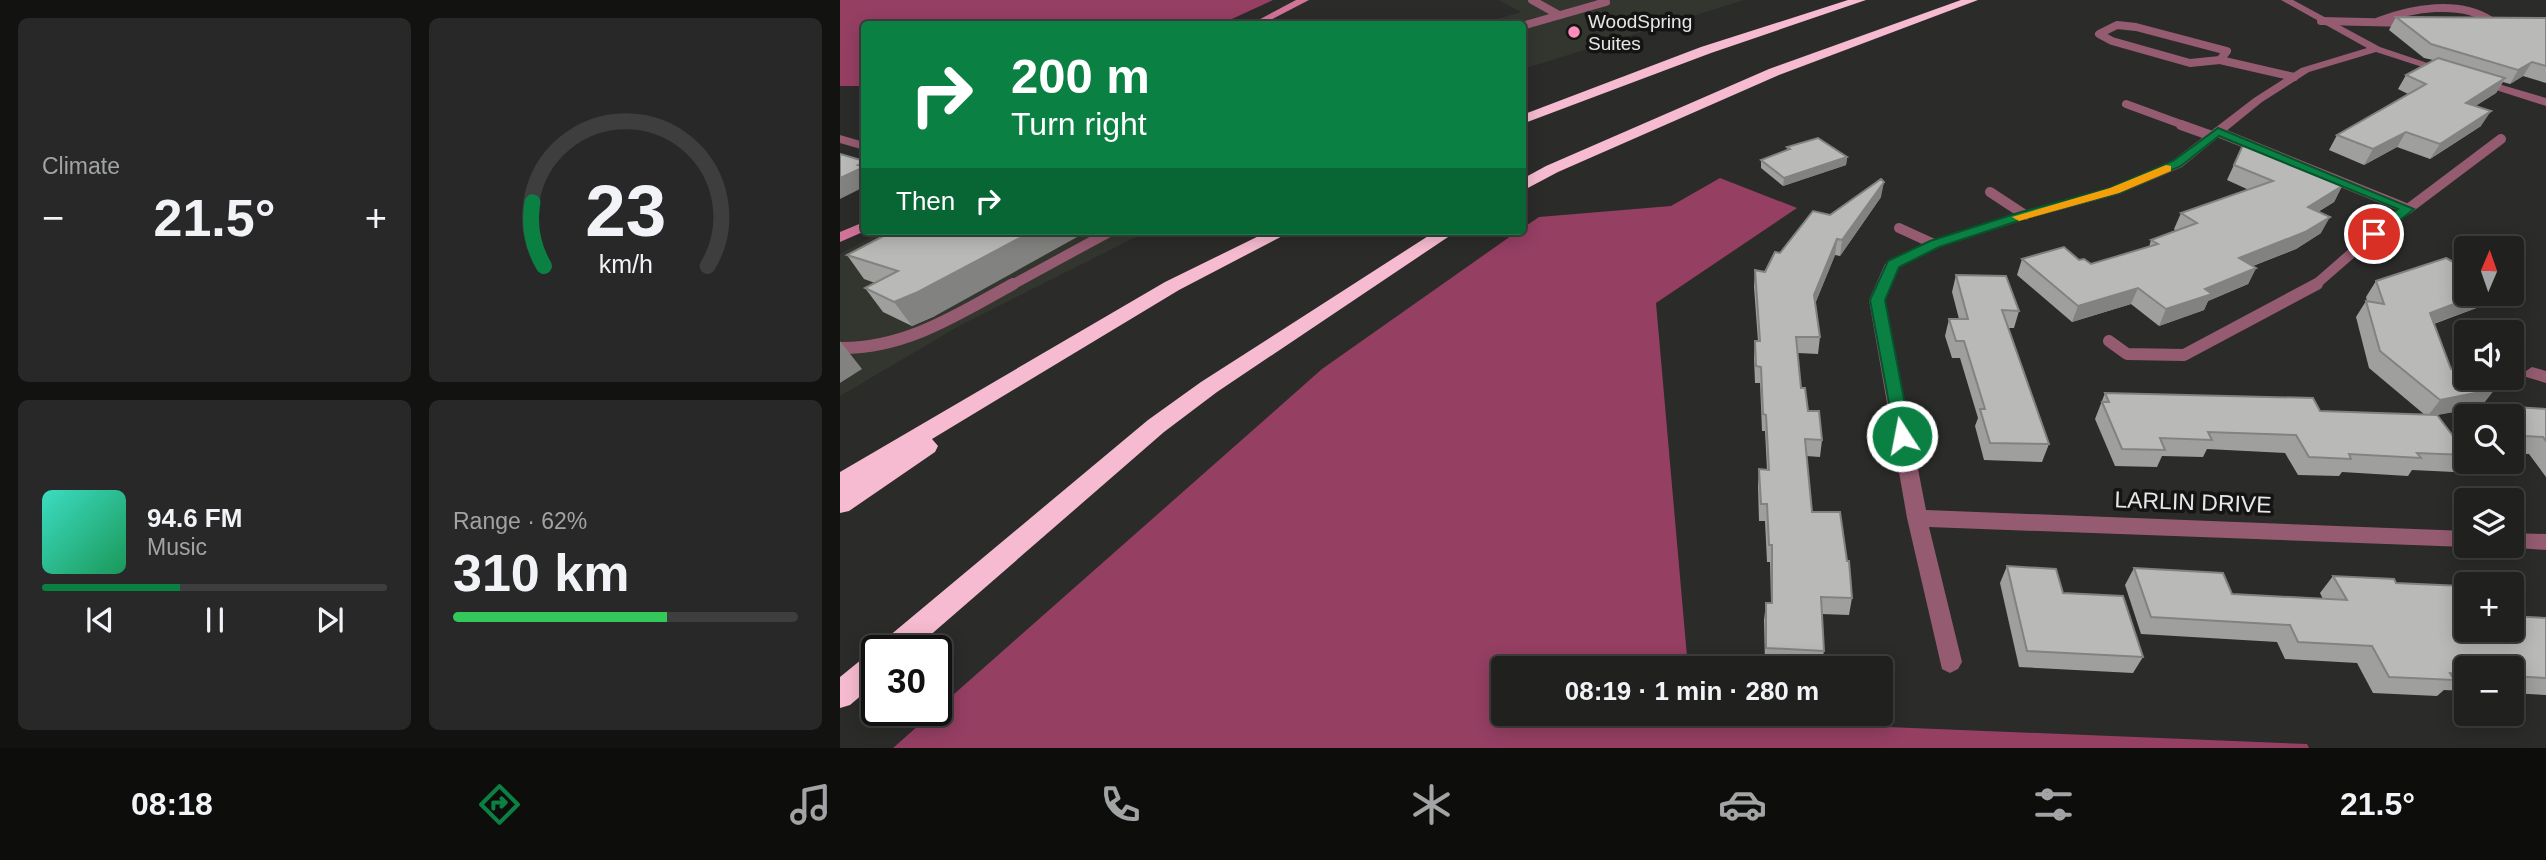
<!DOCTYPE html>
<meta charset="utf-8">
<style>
:root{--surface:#20201f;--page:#282828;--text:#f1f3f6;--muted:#a2a3a4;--line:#3d3e3d;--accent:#0b8043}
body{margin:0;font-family:Arial,sans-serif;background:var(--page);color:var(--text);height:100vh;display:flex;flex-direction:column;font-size:26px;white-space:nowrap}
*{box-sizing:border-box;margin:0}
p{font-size:23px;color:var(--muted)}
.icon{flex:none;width:38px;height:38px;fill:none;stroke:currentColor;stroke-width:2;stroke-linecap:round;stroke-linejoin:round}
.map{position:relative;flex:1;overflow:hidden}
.side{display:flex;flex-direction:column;gap:18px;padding:18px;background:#121211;width:840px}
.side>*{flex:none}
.guide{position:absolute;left:21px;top:21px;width:665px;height:214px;border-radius:7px;box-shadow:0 4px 18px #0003,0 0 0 2px var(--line);background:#0b8043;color:#fff;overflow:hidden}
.needle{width:46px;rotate:2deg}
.fabs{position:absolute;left:1614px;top:236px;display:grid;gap:14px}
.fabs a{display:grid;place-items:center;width:70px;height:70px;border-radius:7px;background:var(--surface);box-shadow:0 4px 18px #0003,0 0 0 2px var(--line);font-size:35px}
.speed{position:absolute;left:21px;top:635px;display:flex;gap:14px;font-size:35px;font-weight:700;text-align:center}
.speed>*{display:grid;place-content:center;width:91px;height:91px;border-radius:50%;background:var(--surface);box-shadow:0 4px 18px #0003,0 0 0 2px var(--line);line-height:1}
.speed .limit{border:4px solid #111;border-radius:10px;background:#fff;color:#111}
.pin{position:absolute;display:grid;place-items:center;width:60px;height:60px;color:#fff;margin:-30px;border:4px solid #fff;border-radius:50%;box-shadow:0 2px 7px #0007}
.me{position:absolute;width:77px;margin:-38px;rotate:349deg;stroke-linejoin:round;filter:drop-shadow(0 0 5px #0008)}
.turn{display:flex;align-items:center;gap:24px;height:147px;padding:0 35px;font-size:32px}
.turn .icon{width:91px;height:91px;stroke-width:2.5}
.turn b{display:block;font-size:49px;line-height:60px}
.then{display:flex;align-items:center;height:66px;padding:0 35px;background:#0003;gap:14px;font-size:26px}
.big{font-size:52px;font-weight:700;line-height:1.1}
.side .widget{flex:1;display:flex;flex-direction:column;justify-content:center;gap:10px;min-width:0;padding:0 24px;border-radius:10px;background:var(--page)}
.side .dial{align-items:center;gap:0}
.dial svg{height:182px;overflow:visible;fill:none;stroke:var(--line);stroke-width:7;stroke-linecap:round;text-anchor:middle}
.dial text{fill:var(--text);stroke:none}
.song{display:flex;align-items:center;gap:21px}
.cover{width:84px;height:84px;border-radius:10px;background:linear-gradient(135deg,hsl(170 70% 55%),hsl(150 70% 35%))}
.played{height:7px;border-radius:4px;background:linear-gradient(90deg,var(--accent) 40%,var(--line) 40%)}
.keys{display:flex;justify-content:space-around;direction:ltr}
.heat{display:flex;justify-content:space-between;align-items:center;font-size:38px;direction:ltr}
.charge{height:10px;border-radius:5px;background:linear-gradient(90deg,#34c759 62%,var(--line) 0)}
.side .tiles{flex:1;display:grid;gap:18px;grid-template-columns:repeat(2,1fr)}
.trip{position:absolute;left:651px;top:656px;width:402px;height:70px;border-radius:7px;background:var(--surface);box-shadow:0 4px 18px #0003,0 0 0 2px var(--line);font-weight:700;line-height:70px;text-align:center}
.tab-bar{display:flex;height:112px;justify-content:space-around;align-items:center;background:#0d0d0c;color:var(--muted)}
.tab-bar .icon{width:49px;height:49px}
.tab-bar .selected{color:var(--accent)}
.tab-bar b{font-size:32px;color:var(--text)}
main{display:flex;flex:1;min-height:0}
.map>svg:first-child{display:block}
.built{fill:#33362e}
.forest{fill:#953f63}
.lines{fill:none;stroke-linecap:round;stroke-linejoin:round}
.lane-far2{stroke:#955b71;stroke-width:8}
.lane-far1{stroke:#955b71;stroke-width:10}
.lane{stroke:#955b71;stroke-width:12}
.street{fill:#955b71;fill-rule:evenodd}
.secondary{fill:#d17498;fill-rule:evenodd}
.highway{fill:#f6bbd0;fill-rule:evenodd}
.wall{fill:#9fa09d}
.shaded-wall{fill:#828280}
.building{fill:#b9bab7;stroke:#828280;stroke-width:2}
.route{fill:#0b8043;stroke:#07532c;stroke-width:2}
.slow{fill:#f59e0b}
.poi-dot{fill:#ff8eba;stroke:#131413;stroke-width:2.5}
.labels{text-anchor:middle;stroke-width:7;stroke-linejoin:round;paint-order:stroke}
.far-poi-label{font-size:19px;fill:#e7e8e6;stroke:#131413;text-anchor:start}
.street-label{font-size:23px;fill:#e7e8e6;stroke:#131413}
</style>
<main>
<section class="side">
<div class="tiles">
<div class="widget"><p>Climate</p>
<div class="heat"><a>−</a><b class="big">21.5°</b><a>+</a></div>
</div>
<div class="widget dial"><svg viewBox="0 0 100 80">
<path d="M14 69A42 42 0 1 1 86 69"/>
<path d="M14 69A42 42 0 0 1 9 41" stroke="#0b8043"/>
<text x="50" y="56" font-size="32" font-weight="700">23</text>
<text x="50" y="72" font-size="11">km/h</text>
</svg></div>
<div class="widget">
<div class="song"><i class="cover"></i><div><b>94.6 FM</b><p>Music</p></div></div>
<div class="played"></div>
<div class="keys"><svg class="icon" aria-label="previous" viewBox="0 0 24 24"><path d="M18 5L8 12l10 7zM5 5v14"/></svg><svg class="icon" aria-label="pause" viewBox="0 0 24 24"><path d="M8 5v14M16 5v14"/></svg><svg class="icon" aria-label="next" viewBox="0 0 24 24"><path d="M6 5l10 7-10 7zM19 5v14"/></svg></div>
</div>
<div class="widget"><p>Range · 62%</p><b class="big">310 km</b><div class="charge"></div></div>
</div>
</section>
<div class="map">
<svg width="1706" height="748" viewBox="0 0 1706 748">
<rect width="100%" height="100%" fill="#2b2b29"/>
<!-- built -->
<g class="built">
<path d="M659,0H904L683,69L682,24H639L681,12Z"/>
<path d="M43,231H308L119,326L0,396V254Z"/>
</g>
<!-- forest -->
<g class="forest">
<path d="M0,0H433L381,24H24V86H0Z"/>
<path d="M880,178L957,208L816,303L848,668H663V714H852L853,719L1467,744L1469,748H53L482,369L678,231H682L683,228L699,217L831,206Z"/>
</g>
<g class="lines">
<!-- lane-far2 -->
<g class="lane-far2">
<path d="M692,0L719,15"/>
<path d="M1481,21L1569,23"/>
<path d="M1539,21C1572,8 1619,0 1650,20L1639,22"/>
<path d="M1277,25L1296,27L1387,51L1380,60L1350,63L1272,41L1259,34Z"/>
<path d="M682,26L766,2L761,0"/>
<path d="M1380,60L1454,77"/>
<path d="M1286,104L1346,126"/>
</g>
<!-- lane-far1 -->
<g class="lane-far1">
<path d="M1341,125L1372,136"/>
<path d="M1378,132L1568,209L1552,218L1474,286"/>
<path d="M1150,192L1185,215"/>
<path d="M1568,209L1661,139"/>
<path d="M1059,228L1094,244"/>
<path d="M170,286L271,231"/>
</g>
<!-- lane -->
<g class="lane">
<path d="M1269,341L1287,354L1344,355L1477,284"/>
<path d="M0,348C65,349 117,315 173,284"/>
</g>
<!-- street -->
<g class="street">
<path d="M1441,0H1453L1540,47L1614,72L1604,74L1536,52L1469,72L1422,102L1342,167L1279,194L1190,218L1099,247L1059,267L1045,300L1086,510L1626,531V546H1630L1626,547L1089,527L1122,662L1118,669L1110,673L1102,669L1067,518L1029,300L1045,264L1089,241L1180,212L1269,188L1332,161L1414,98L1461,68L1527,48Z"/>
<path d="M1638,78L1706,98V106L1634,83L1632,81Z"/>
<path d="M0,135L24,142V150L0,143Z"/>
<path d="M1692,367L1706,371V383L1686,377L1683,373Z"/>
<path d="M1671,533L1706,534V550L1664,547L1671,546Z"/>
</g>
<!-- secondary -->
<g class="secondary">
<path d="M456,0H469L423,24H411Z"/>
<path d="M24,222L25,231L0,242V232Z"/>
</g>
<!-- highway -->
<g class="highway">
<path d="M1008,0H1026L871,53L682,124V115L861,47Z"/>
<path d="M1121,0H1138L939,75L718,172L682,191V179L706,166L929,69Z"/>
<path d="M429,231H452L339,290L92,439L98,446L95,452L9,511L0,513V472L325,282Z"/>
<path d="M596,231H617L377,392L324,432L72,651H38L42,642L308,420L361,382Z"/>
<path d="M37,651V682L10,705L0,708V677L27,655Z"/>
</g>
</g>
<!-- wall -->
<g class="wall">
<path d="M1556,17L1706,18V83L1683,76L1670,84L1663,82L1656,93L1635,106L1641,126L1590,159L1557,147L1524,165L1489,150L1497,135L1568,94L1558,89L1566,75L1593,60L1584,58L1549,30Z"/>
<path d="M1403,145L1502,186L1494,202L1478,212L1481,233L1456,249L1413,266L1416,268L1408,284L1368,301L1364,310L1319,326L1291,304L1232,322L1177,275L1182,259L1239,260L1251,264L1309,247L1311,240L1336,231L1334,229L1341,213L1409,190L1387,180Z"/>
<path d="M947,147L1007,157L1006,165L943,186L921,168V160L947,150Z"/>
<path d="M1041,197L1000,256L995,255L975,304L980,337L978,354L958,353L961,388L968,411L982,440L980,457L966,456L972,512L1012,598L1009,615L982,614L984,651L981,667L925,665L924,620L926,603H931L930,562H927L925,521H919L918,486L919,469L927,470L925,431H922L920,383H915L914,358L915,341H918L914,287L915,270L925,272L940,253L990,215Z"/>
<path d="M53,231L95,316L72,326L43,312L25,288L35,283L24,279L7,255Z"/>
<path d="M1116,275L1179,311L1174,328H1168L1209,444L1202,462L1144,460L1135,426L1138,418L1120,358H1112L1105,336L1109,319H1119L1112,292Z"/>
<path d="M1536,281L1626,294H1654L1647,304L1594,324L1611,369L1641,407L1595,415L1626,453V457L1614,472L1572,470L1568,476L1502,472L1499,476L1458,475L1445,453L1367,449L1363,457L1322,456L1317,467L1275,466L1255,419L1265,393L1480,411L1585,415L1529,368L1516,317L1526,301H1527L1526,297Z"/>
<path d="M1660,406L1706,409V477L1689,454L1671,453V416H1651Z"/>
<path d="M1167,566L1223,593L1303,657L1293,673L1179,667L1160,583Z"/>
<path d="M1294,568L1392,594L1483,599L1480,593L1493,576L1556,583L1626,630L1706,618V695L1671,693V668H1626V691L1604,690L1597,696L1533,693L1517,663L1445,659L1437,642L1301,634L1285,585Z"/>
</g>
<!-- shaded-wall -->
<g class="shaded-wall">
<path d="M1692,62L1683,76L1670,84L1678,70Z"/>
<path d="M1665,78L1656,93L1617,118L1626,103Z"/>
<path d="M1651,111L1641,126L1590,159L1600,144Z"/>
<path d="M1566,132L1557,147L1524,165L1533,149Z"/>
<path d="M1007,157L1006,165L943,186L944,178Z"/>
<path d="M24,162V187L0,199V178Z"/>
<path d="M1044,182L1041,197L1000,256L1002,240Z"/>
<path d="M1502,186L1494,202L1459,223L1468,207Z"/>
<path d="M1490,217L1481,233L1456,249L1391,274L1399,258Z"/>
<path d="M193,231H248L95,316L72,326L54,302Z"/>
<path d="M997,239L995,255L972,311L974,295Z"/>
<path d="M1416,268L1408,284L1368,301L1364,310L1319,326L1326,309L1365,289Z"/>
<path d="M1298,288L1291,304L1232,322L1238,306Z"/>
<path d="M1640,294H1654L1647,304L1579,329L1590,313Z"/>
<path d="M0,341L22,369L0,383Z"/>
<path d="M1655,389L1641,407L1587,417L1600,400Z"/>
</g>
<!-- building -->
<g class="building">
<path d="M1556,17L1706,18V66L1692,62L1678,70L1591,44Z"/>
<path d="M1598,58L1665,78L1626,103L1651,111L1600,144L1566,132L1533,149L1497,135L1586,84L1566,75Z"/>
<path d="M978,138L1007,157L944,178L921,160L950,149L947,147Z"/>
<path d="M1403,145L1502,186L1468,207L1490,217L1465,232L1399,258L1416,268L1365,289L1372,294L1326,309L1298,288L1238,306L1182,259L1224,247L1239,260L1244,259L1251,264L1318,244L1311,240L1357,223L1341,213L1433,181L1394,165Z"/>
<path d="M0,154L24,161V162L18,165L24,167L0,178Z"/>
<path d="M1041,179L1044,182L1002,240L997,239L974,295L980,337H956L961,388H965L968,411H979L982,440L965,439L972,512H1000L1007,561H1009L1012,598L981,597L984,651L926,648V603H932V545H929L927,504H921L919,469L929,470L926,415L923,414L921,367L916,366L915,341H920L915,270L925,272L935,252L940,253L973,211L990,215Z"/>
<path d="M53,231H193L78,292L54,302L25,288L58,271L7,255Z"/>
<path d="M1606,258L1626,269V294H1640L1590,313L1611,369L1625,366L1626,367V378H1640L1655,389L1600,400L1540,351L1526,301L1544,304L1536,281Z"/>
<path d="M1116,275L1166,276L1179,311L1162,310L1209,444L1150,443L1140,409H1145L1124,341H1116L1109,319H1128Z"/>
<path d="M1265,393L1473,398L1480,411L1597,415L1626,453V455L1577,453L1581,458L1509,454L1511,459L1469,457L1456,435L1368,432L1372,440L1320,438L1325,450L1282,449L1262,402H1269Z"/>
<path d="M1660,406L1706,409V441L1703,437L1685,436L1671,420V416H1669Z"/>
<path d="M1167,566L1216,569L1223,593L1283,596L1303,657L1187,651Z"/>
<path d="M1294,568L1383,573L1392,594L1507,600L1493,576L1554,579L1556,583L1622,586L1626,591V630H1671V616L1706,618V678L1671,676V668H1626V674L1610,673L1614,680L1549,677L1532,646L1458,642L1450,625L1311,617Z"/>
</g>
<!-- route -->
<path class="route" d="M1378,128L1574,209L1539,237H1529V231L1558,209L1379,136L1341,166L1279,193L1190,217L1099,247L1059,267L1045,300L1071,436L1068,441H1056L1030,300L1048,261L1090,241L1181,212L1270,188L1333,161Z"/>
<!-- slow -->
<path class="slow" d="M1326,165L1331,166V171L1279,193L1179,221L1172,217L1270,188Z"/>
<!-- markers -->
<circle class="poi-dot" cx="734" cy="32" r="7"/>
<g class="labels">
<!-- far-poi labels -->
<g class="far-poi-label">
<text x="748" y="28">WoodSpring<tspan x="748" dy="22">Suites</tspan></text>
</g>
<!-- street labels -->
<g class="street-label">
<text transform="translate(1353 502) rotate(2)" y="8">LARLIN DRIVE</text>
</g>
</g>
</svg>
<div class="fabs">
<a><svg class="needle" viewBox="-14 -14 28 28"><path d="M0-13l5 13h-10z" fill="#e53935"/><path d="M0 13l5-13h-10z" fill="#a2a3a4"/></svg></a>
<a><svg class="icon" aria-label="sound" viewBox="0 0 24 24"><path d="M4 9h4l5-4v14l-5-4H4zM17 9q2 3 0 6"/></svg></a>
<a><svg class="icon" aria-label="search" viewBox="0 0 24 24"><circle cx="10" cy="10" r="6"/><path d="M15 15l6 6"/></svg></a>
<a><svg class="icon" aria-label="layers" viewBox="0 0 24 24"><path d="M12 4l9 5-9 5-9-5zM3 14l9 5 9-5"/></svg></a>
<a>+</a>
<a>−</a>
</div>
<div class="speed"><div class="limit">30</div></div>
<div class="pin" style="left:1534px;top:234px;background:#d93025"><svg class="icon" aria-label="arrive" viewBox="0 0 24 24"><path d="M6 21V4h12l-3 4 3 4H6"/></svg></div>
<svg class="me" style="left:1062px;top:436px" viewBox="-20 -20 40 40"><circle r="17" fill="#0b8043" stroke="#fff" stroke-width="3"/><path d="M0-11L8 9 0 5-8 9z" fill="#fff"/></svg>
<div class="trip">08:19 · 1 min · 280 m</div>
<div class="guide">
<div class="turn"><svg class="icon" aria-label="right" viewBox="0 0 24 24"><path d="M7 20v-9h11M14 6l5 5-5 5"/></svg><div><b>200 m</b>Turn right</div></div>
<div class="then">Then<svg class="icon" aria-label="right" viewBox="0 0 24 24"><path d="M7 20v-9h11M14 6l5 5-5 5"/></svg></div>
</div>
</div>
</main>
<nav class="tab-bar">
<b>08:18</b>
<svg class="icon selected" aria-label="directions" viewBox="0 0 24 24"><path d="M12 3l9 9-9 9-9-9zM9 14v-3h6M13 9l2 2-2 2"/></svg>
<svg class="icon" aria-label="music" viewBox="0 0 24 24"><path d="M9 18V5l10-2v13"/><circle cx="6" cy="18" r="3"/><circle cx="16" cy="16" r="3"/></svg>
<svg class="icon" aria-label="phone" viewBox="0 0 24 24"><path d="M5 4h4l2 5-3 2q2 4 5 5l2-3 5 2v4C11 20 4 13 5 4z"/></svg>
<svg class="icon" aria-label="climate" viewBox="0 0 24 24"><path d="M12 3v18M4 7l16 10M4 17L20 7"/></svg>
<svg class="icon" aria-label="car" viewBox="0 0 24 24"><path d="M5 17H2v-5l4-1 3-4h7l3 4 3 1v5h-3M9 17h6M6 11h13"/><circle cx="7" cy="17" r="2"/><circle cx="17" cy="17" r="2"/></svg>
<svg class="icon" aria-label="filters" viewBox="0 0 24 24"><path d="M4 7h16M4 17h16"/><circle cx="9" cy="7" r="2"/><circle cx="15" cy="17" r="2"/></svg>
<b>21.5°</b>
</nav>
